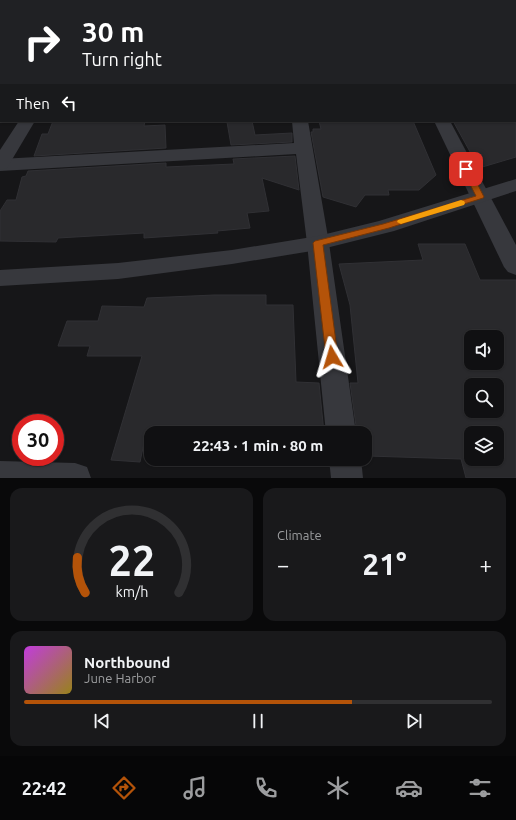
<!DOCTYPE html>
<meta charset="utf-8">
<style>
:root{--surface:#101012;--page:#19191b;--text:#f1f3f6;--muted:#9c9d9f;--line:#303032;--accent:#b45309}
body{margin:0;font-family:Ubuntu,sans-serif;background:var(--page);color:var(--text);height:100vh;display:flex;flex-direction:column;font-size:15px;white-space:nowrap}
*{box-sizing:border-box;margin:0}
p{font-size:13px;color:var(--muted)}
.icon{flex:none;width:22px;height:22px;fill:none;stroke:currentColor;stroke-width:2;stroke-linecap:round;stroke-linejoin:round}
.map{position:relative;height:478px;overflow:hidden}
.sheet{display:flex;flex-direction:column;gap:10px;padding:10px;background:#09090a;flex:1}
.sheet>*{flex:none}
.banner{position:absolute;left:0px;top:0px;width:516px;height:122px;box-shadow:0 1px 3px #0004,0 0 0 1px var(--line);background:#202124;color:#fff;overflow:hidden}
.tools{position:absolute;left:464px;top:330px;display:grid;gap:8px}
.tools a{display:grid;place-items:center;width:40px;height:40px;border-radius:8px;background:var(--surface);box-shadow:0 1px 3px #0004,0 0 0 1px var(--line);font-size:20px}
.speed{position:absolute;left:12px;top:414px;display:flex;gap:8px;font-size:20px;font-weight:700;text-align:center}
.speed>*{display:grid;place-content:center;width:52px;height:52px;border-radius:50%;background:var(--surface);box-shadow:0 1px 3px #0004,0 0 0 1px var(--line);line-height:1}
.speed .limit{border:6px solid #d22;background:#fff;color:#111}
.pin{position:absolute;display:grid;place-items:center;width:34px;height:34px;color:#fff;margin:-17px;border-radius:8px;box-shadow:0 2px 6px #0006}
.me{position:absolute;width:44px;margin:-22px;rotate:353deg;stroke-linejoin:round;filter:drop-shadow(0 0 3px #0008)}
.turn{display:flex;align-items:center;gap:14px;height:84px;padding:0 16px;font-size:18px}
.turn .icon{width:52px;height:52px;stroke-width:2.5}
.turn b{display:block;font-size:28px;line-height:34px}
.then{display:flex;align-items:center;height:38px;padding:0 16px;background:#0003;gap:8px;font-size:15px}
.big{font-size:30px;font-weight:600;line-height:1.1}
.sheet .tile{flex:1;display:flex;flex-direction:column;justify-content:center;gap:6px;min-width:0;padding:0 14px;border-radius:12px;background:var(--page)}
.sheet .dial{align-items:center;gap:0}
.dial svg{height:104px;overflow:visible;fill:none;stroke:var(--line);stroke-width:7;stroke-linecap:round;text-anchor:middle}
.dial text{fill:var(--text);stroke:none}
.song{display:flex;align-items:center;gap:12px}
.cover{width:48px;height:48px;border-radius:6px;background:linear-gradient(135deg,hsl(290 70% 55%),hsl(50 70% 35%))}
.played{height:4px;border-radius:2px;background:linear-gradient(90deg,var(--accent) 70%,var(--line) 70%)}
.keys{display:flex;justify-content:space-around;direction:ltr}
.heat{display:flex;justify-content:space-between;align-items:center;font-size:22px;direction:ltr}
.sheet .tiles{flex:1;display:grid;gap:10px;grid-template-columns:1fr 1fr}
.tile:last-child{grid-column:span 2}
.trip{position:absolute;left:144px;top:426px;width:228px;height:40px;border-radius:12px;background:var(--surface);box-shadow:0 1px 3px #0004,0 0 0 1px var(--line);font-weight:600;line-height:40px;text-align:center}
.menu{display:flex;height:64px;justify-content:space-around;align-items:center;background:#060607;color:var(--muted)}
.menu .icon{width:28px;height:28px}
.menu .active{color:var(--accent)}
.menu b{font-size:18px;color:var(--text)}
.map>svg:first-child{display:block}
.building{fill:#29292c;stroke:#303034;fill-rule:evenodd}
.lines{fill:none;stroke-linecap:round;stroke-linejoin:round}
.minor{fill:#37383d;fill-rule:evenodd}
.tertiary{fill:#37383d;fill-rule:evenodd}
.route{fill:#b45309;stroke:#753606}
.slow{fill:#f59e0b}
</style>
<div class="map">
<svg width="516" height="478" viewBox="0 0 516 478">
<rect width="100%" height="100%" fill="#161618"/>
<!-- building -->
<g class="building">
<path d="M53,121H145L144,126L165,125L166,148L34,156L42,134H48Z"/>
<path d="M252,121L255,135L292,133V142L231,145L227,122Z"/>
<path d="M319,121H413L436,175L419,190H388L389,195H365L356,207L323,197L311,132H313V129H321Z"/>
<path d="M453,121H516V157L479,168Z"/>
<path d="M295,156L299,190L262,178L269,211L247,213L250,228L217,231L218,233L144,238V233L58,238L56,242L0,241V211L7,200H16L22,177L26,176L28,171L166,163V167L234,164L233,159Z"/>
<path d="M418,244H465L480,280H516V478H466L461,459L368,456L365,433H357L350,383H358L350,305L339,264L423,260ZM471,337H497V363H471ZM471,385H497V411H471ZM471,433H497V459H471Z"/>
<path d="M214,295H266V305H293L296,382L319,383L324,433H151V444L144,443L140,462L111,460L142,356H87L90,346H58L67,321H98L102,306L144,307L147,298Z"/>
</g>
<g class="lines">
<!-- minor -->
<g class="minor">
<path d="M1,0H13L1,2Z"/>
<rect x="280" y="0" width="12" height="1"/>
<path d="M422,0H434L435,1H423Z"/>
<path d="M493,0H506L507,1H494Z"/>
<path d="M515,9L516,10V18L515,17Z"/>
<rect x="0" y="18" width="1" height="8"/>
<rect x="515" y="36" width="1" height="8"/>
<rect x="0" y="55" width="1" height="8"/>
<rect x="515" y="77" width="1" height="8"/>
<rect x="0" y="99" width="1" height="10"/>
<path d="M292,121H308L329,243L356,433H326L307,243L296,154L0,171V159L294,143Z"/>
<path d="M434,121H450L516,245V275L508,272L504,267Z"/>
<path d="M329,459H361L363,478H331Z"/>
<path d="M0,461L75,463L87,467L91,478H0Z"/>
</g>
<!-- tertiary -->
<g class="tertiary">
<path d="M98,0H110L97,1Z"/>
<path d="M19,121H35L7,168L0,170V150Z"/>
<path d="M516,179V191L394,231L318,250L232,264L118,279L0,286V270L118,263L232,250L318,236L379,221Z"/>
</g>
</g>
<!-- route -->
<path class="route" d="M463,167H469L484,197L483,198L389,228L323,245L338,357L336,360L332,361L328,360L326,357L313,243L315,241L383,224L476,196L462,169Z"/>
<!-- slow -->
<path class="slow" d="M461,200L464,201L465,203L464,205L404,223L401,224L397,222L398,220Z"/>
</svg>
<div class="tools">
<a><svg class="icon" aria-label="sound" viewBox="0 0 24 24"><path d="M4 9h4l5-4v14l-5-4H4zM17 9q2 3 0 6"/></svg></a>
<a><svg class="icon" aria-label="search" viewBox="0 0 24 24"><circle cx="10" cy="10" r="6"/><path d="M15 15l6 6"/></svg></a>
<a><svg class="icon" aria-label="layers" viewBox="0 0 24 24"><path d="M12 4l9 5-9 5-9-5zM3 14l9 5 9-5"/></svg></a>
</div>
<div class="speed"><div class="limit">30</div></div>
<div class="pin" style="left:466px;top:169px;background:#d93025"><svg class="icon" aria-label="arrive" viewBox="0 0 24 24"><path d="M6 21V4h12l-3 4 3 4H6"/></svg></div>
<svg class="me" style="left:332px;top:357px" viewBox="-20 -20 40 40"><path d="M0-17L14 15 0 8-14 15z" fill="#b45309" stroke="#fff" stroke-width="4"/></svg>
<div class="trip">22:43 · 1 min · 80 m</div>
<div class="banner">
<div class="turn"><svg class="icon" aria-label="right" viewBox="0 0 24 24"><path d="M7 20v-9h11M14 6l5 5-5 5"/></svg><div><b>30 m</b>Turn right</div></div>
<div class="then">Then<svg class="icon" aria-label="left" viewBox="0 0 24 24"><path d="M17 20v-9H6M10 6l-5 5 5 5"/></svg></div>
</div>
</div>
<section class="sheet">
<div class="tiles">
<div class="tile dial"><svg viewBox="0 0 100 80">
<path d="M14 69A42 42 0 1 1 86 69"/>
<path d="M14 69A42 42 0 0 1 8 42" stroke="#b45309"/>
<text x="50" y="56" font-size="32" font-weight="700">22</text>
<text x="50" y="72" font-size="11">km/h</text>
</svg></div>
<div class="tile"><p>Climate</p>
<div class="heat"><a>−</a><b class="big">21°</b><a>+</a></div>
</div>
<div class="tile">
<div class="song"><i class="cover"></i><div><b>Northbound</b><p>June Harbor</p></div></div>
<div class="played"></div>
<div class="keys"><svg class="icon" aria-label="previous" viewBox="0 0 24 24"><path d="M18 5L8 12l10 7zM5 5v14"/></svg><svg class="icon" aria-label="pause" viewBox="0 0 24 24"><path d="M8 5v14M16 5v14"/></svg><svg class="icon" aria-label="next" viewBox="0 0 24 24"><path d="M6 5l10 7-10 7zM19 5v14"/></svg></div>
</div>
</div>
</section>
<nav class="menu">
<b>22:42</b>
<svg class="icon active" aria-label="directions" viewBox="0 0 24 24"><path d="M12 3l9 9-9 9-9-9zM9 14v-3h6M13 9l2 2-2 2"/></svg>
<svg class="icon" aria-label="music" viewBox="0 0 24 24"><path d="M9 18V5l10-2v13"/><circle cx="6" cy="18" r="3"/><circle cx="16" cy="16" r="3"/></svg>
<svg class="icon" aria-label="phone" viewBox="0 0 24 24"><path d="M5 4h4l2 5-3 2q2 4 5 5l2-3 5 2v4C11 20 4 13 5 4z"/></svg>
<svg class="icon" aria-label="climate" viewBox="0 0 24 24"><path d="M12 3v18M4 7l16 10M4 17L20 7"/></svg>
<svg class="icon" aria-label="car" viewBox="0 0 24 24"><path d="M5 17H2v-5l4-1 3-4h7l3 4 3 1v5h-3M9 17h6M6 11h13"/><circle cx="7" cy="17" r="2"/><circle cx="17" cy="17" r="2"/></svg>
<svg class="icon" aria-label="filters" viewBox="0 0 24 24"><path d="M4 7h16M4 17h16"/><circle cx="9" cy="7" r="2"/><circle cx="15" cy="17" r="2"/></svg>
</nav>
